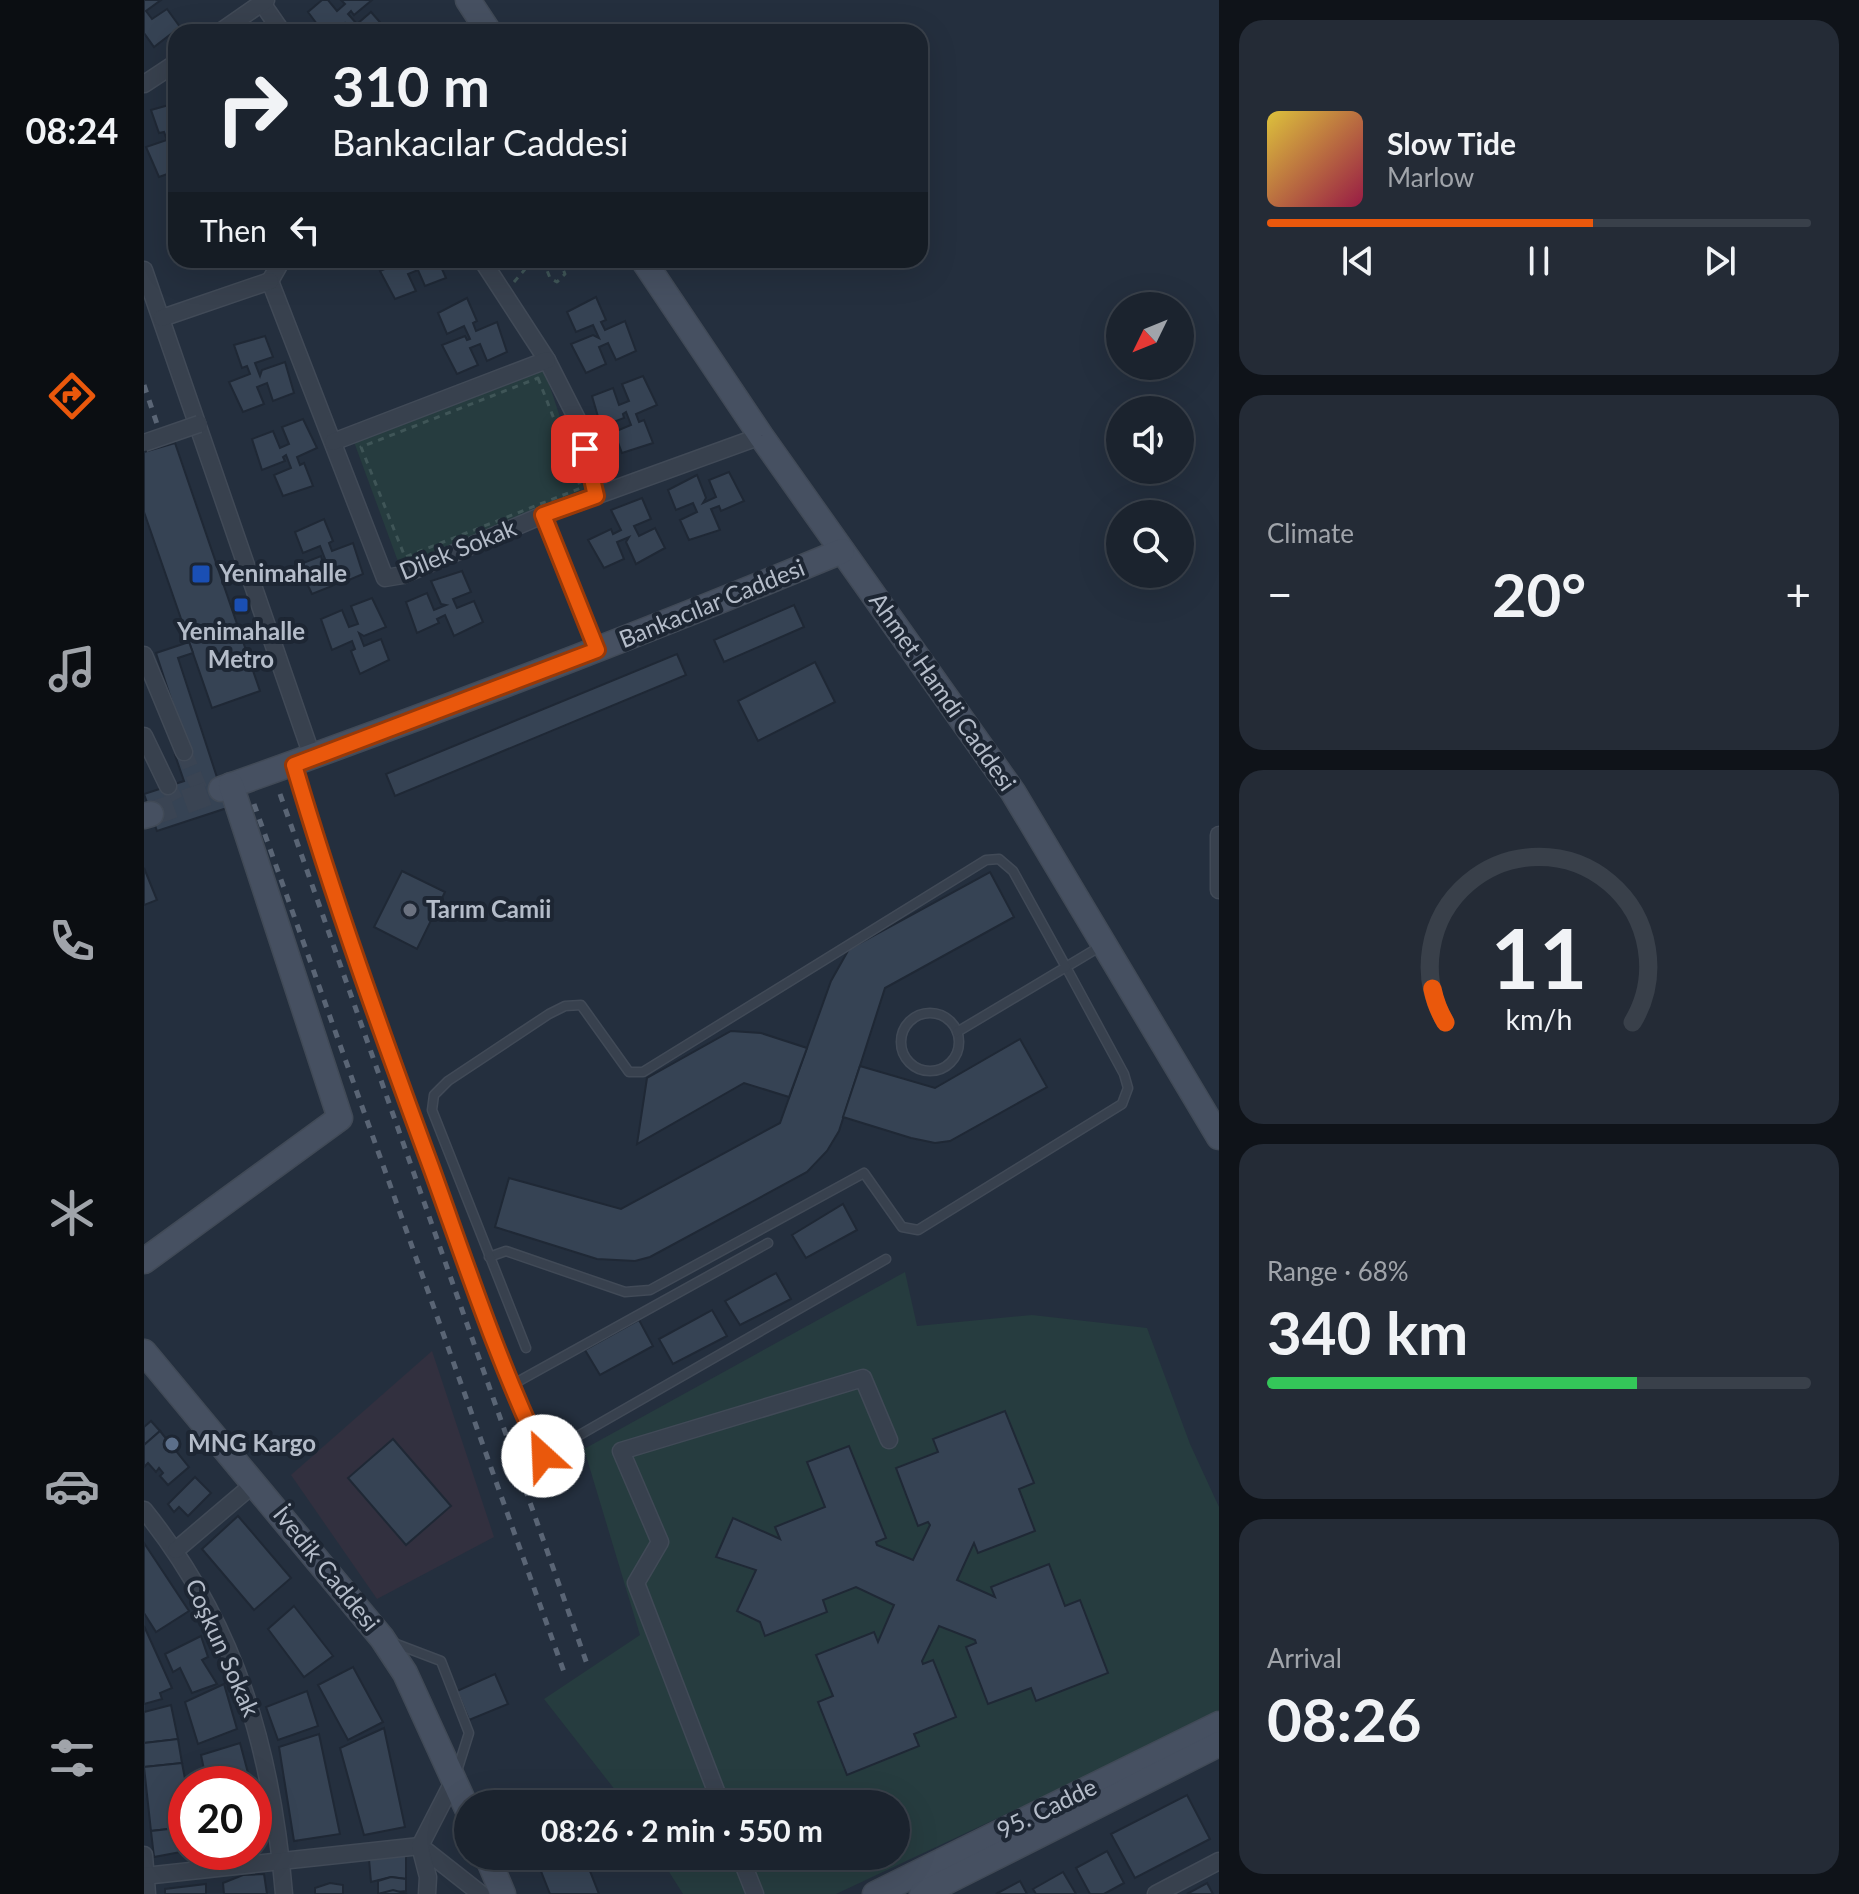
<!DOCTYPE html>
<meta charset="utf-8">
<style>
:root{--surface:#1b232e;--page:#242b36;--text:#f1f3f6;--muted:#a0a4aa;--line:#39404a;--accent:#ea580c}
body{margin:0;font-family:Lato,sans-serif;background:var(--page);color:var(--text);height:100vh;display:flex;flex-direction:column;font-size:30px;white-space:nowrap}
*{box-sizing:border-box;margin:0}
p{font-size:26px;color:var(--muted)}
.icon{flex:none;width:44px;height:44px;fill:none;stroke:currentColor;stroke-width:2;stroke-linecap:round;stroke-linejoin:round}
.map{position:relative;flex:1;overflow:hidden}
.details{display:flex;flex-direction:column;gap:20px;padding:20px;background:#0f1319;width:640px}
.details>*{flex:none}
.hud{position:absolute;left:24px;top:24px;width:760px;height:244px;border-radius:24px;box-shadow:0 8px 32px #0002,0 0 0 2px var(--line);background:#1b232e;color:var(--text);overflow:hidden}
.needle{width:52px;rotate:227deg}
.tools{position:absolute;left:962px;top:292px;display:grid;gap:16px}
.tools a{display:grid;place-items:center;width:88px;height:88px;border-radius:50%;background:var(--surface);box-shadow:0 8px 32px #0002,0 0 0 2px var(--line);font-size:40px}
.speed{position:absolute;left:24px;top:1766px;display:flex;gap:16px;font-size:40px;font-weight:700;text-align:center}
.speed>*{display:grid;place-content:center;width:104px;height:104px;border-radius:50%;background:var(--surface);box-shadow:0 8px 32px #0002,0 0 0 2px var(--line);line-height:1}
.speed .limit{border:12px solid #d22;background:#fff;color:#111}
.pin{position:absolute;display:grid;place-items:center;width:68px;height:68px;color:#fff;margin:-34px;border-radius:16px;box-shadow:0 4px 12px #0006}
.me{position:absolute;width:88px;margin:-44px;rotate:335deg;stroke-linejoin:round;filter:drop-shadow(0 0 6px #0008)}
.turn{display:flex;align-items:center;gap:28px;height:168px;padding:0 32px;font-size:36px}
.turn .icon{width:104px;height:104px;stroke-width:2.5}
.turn b{display:block;font-size:56px;line-height:68px}
.then{display:flex;align-items:center;height:76px;padding:0 32px;background:#0003;gap:16px;font-size:30px}
.big{font-size:60px;font-weight:700;line-height:1.1}
.details .tile{flex:1;display:flex;flex-direction:column;justify-content:center;gap:12px;min-width:0;padding:0 28px;border-radius:24px;background:var(--page)}
.details .dial{align-items:center;gap:0}
.dial svg{height:208px;overflow:visible;fill:none;stroke:var(--line);stroke-width:7;stroke-linecap:round;text-anchor:middle}
.dial text{fill:var(--text);stroke:none}
.song{display:flex;align-items:center;gap:24px}
.cover{width:96px;height:96px;border-radius:12px;background:linear-gradient(135deg,hsl(50 70% 55%),hsl(340 70% 35%))}
.played{height:8px;border-radius:4px;background:linear-gradient(90deg,var(--accent) 60%,var(--line) 60%)}
.keys{display:flex;justify-content:space-around;direction:ltr}
.heat{display:flex;justify-content:space-between;align-items:center;font-size:44px;direction:ltr}
.charge{height:12px;border-radius:6px;background:linear-gradient(90deg,#34c759 68%,var(--line) 0)}
.trip{position:absolute;left:310px;top:1790px;width:456px;height:80px;border-radius:40px;background:var(--surface);box-shadow:0 8px 32px #0002,0 0 0 2px var(--line);font-weight:700;line-height:80px;text-align:center}
main{display:flex;flex:1;min-height:0}
.tabs{display:flex;flex-direction:column;width:144px;justify-content:space-around;align-items:center;background:#0b0e12;color:var(--muted)}
.tabs .icon{width:56px;height:56px}
.tabs .active{color:var(--accent)}
.tabs b{font-size:36px;color:var(--text)}
.map>svg:first-child{display:block}
.medical{fill:#32303f}
.green{fill:#263c3f}
.building{fill:#364354;stroke:#1f2835;stroke-width:2}
.lines{fill:none;stroke-linecap:round;stroke-linejoin:round}
.street-tunnel{stroke:#3a4453;stroke-width:16;stroke-dasharray:16 8;stroke-linecap:butt}
.secondary-tunnel{stroke:#3a4453;stroke-width:24;stroke-dasharray:24 12;stroke-linecap:butt}
.lane-casing{stroke:#414a57;stroke-width:11}
.street-casing{stroke:#414a57;stroke-width:19}
.secondary-casing{stroke:#414a57;stroke-width:27}
.path{stroke:#3f5557;stroke-width:3;stroke-dasharray:6 6;stroke-linecap:butt}
.lane{stroke:#38414e;stroke-width:8}
.street{stroke:#38414e;stroke-width:16}
.secondary{stroke:#465061;stroke-width:24}
.rail{stroke:#5a6575;stroke-width:5;stroke-dasharray:8 8;stroke-linecap:butt}
.street-bridge-casing{stroke:#414a57;stroke-width:19;stroke-linecap:butt}
.street-bridge{stroke:#38414e;stroke-width:16}
.route-casing{stroke:#983908;stroke-width:20}
.route{stroke:#ea580c;stroke-width:14}
.transit-dot{fill:#1a4fb4;stroke:#1d2633;stroke-width:3}
.worship-dot{fill:#6b7280;stroke:#1d2633;stroke-width:3}
.service-dot{fill:#5c6f8a;stroke:#1d2633;stroke-width:3}
.labels{text-anchor:middle;stroke-width:8;stroke-linejoin:round;paint-order:stroke}
.street-label{font-size:24px;fill:#b4bcc9;stroke:#1d2633}
.poi-label{font-size:24px;font-weight:bold;fill:#b4bcc9;stroke:#1d2633;text-anchor:start}
</style>
<main>
<nav class="tabs">
<b>08:24</b>
<svg class="icon active" aria-label="directions" viewBox="0 0 24 24"><path d="M12 3l9 9-9 9-9-9zM9 14v-3h6M13 9l2 2-2 2"/></svg>
<svg class="icon" aria-label="music" viewBox="0 0 24 24"><path d="M9 18V5l10-2v13"/><circle cx="6" cy="18" r="3"/><circle cx="16" cy="16" r="3"/></svg>
<svg class="icon" aria-label="phone" viewBox="0 0 24 24"><path d="M5 4h4l2 5-3 2q2 4 5 5l2-3 5 2v4C11 20 4 13 5 4z"/></svg>
<svg class="icon" aria-label="climate" viewBox="0 0 24 24"><path d="M12 3v18M4 7l16 10M4 17L20 7"/></svg>
<svg class="icon" aria-label="car" viewBox="0 0 24 24"><path d="M5 17H2v-5l4-1 3-4h7l3 4 3 1v5h-3M9 17h6M6 11h13"/><circle cx="7" cy="17" r="2"/><circle cx="17" cy="17" r="2"/></svg>
<svg class="icon" aria-label="filters" viewBox="0 0 24 24"><path d="M4 7h16M4 17h16"/><circle cx="9" cy="7" r="2"/><circle cx="15" cy="17" r="2"/></svg>
</nav>
<div class="map">
<svg width="1075" height="1894" viewBox="0 0 1075 1894">
<rect width="100%" height="100%" fill="#242f3e"/>
<!-- medical -->
<path class="medical" d="M288,1351L350,1537L233,1599L147,1475Z"/>
<!-- green -->
<g class="green">
<path d="M400,369L440,489L256,567L210,442Z"/>
<path d="M761,1272L773,1326L888,1315L1003,1328L1046,1444L1075,1507V1710L1009,1745L692,1894H539L515,1856H752V1804H482L400,1699L496,1635L440,1449Z"/>
</g>
<!-- building -->
<g class="building">
<path d="M0,0H17L2,11L8,19L23,9L36,27L10,47L0,33Z"/>
<path d="M178,0H184L193,11L201,4L197,0H228L210,15L207,11L204,14L213,24L227,12L242,29L204,32L206,30L201,23L191,32H179L164,12Z"/>
<path d="M32,103V127L28,128L32,139V171L15,177L2,147L23,140L20,132L15,133L7,110Z"/>
<path d="M262,260H294L302,278L281,286L274,270L264,274L272,291L251,299L236,271L259,261L261,265Z"/>
<path d="M452,297L462,320L457,322L461,330L481,321L492,351L472,360L464,343L455,347L462,364L442,373L427,344L449,335L455,338L449,325L432,332L423,312Z"/>
<path d="M323,298L333,321L329,323L332,331L353,322L363,352L343,361L336,344L326,348L334,365L313,374L298,345L321,336L323,340L326,339L320,326L303,334L294,313Z"/>
<path d="M121,336L129,357L111,363L116,376L118,370L141,362L150,393L129,401L123,383L113,387L120,404L99,412L85,382L106,374L103,366L98,368L90,345Z"/>
<path d="M499,376L513,405L492,414L495,422L500,420L509,443L478,453L470,432L487,425L482,412L479,414L480,418L457,427L448,396L469,388L475,405L485,401L478,384Z"/>
<path d="M159,419L173,448L153,457L156,465L160,463L169,486L139,496L130,475L147,468L142,455L139,457L141,461L118,470L108,439L129,431L136,448L145,444L138,427Z"/>
<path d="M31,443L116,691L68,708L0,512V452Z"/>
<path d="M585,472L600,501L577,511L575,506L567,509L576,530L545,540L536,520L553,512L549,503L532,510L524,490L553,475L562,498L559,503L572,497L565,480Z"/>
<path d="M498,498L507,519L490,526L495,536L511,528L521,548L492,564L482,542L485,537L473,542L480,559L460,568L444,540L467,529L469,534L477,530L467,510Z"/>
<path d="M180,519L189,541L185,543L188,551L209,543L219,574L198,583L191,565L182,569L188,586L168,594L154,565L177,556L178,560L181,559L176,546L159,553L151,532Z"/>
<path d="M318,571L327,592L309,599L313,608L330,601L339,622L310,636L301,615L293,619L295,623L273,633L262,602L283,593L290,610L302,605L297,604L287,581Z"/>
<path d="M228,598L242,627L220,636L215,633L220,646L237,639L245,660L216,674L207,651L211,649L208,641L188,650L177,619L198,610L205,627L214,624L207,606Z"/>
<path d="M650,605L660,627L580,662L570,640Z"/>
<path d="M45,642L49,653L34,658L83,808L13,831L0,794L40,781L31,755L44,751L12,653Z"/>
<path d="M533,654L542,675L251,796L242,774Z"/>
<path d="M671,662L691,702L614,741L594,701Z"/>
<path d="M0,868L13,900L0,905Z"/>
<path d="M258,871L301,892L273,949L230,927Z"/>
<path d="M846,872L870,917L741,988L695,1131L683,1151L663,1172L506,1257L491,1261L453,1259L351,1227L365,1178L477,1209L636,1123L687,981L705,949Z"/>
<path d="M587,1031L617,1033L663,1048L645,1097L600,1083L493,1144L503,1078Z"/>
<path d="M876,1039L903,1087L806,1141L791,1143L767,1138L699,1117L716,1066L791,1088Z"/>
<path d="M699,1204L713,1230L662,1258L648,1235Z"/>
<path d="M632,1273L647,1299L596,1325L581,1301Z"/>
<path d="M568,1310L583,1336L529,1364L515,1339Z"/>
<path d="M495,1320L509,1346L456,1375L441,1350Z"/>
<path d="M861,1411L890,1483L875,1489L891,1531L834,1553L830,1543L813,1580L851,1597L847,1587L905,1564L921,1606L936,1600L964,1673L892,1701L887,1688L844,1704L822,1647L832,1643L831,1640L795,1626L778,1661L779,1664L789,1660L812,1717L770,1734L775,1746L703,1775L674,1702L689,1696L672,1655L730,1632L734,1642L750,1605L712,1587L679,1600L683,1612L621,1636L616,1622L593,1611L612,1570L572,1557L589,1518L636,1539L631,1527L681,1507L663,1462L705,1446L742,1538L732,1542L733,1545L769,1560L786,1525L784,1522L774,1526L752,1468L794,1452L789,1439Z"/>
<path d="M7,1421L16,1431L0,1445V1427Z"/>
<path d="M16,1431L45,1467L24,1485L16,1476L19,1473L15,1468L12,1472L4,1463L0,1467V1445Z"/>
<path d="M249,1439L307,1506L262,1545L204,1478Z"/>
<path d="M51,1477L67,1493L44,1516L35,1507L30,1512L24,1504Z"/>
<path d="M94,1516L147,1578L110,1610L58,1549Z"/>
<path d="M0,1543L45,1611L12,1632L0,1613Z"/>
<path d="M150,1606L189,1656L160,1677L124,1629Z"/>
<path d="M0,1626L28,1688L16,1693L18,1699L0,1704Z"/>
<path d="M57,1636L64,1657L58,1660L73,1684L48,1693L36,1668L29,1672L21,1654Z"/>
<path d="M209,1667L239,1722L204,1740L174,1685Z"/>
<path d="M351,1674L364,1704L325,1720L313,1691Z"/>
<path d="M80,1684L93,1729L54,1744L41,1702Z"/>
<path d="M163,1691L174,1726L134,1740L122,1707Z"/>
<path d="M27,1705L34,1739L0,1743V1712Z"/>
<path d="M240,1728L261,1827L220,1835L196,1748Z"/>
<path d="M175,1734L196,1834L150,1841L135,1747Z"/>
<path d="M34,1739L38,1763L0,1767V1743Z"/>
<path d="M96,1743L107,1784H63L57,1755Z"/>
<path d="M38,1763L42,1784V1827L7,1831L0,1767Z"/>
<path d="M1043,1795L1066,1839L991,1878L967,1834Z"/>
<path d="M111,1796L120,1839L110,1842V1796Z"/>
<path d="M42,1827V1851L10,1857L7,1831Z"/>
<path d="M963,1851L980,1883L960,1894H946L932,1868Z"/>
<path d="M262,1855V1879L247,1877L227,1882L225,1859Z"/>
<path d="M391,1856H440L455,1894H406Z"/>
<path d="M919,1872L932,1894H892L889,1889Z"/>
<path d="M120,1874L123,1894H80L79,1883L99,1875Z"/>
<path d="M247,1877L262,1879V1891L234,1894V1881Z"/>
<path d="M876,1881L883,1894H852Z"/>
<path d="M186,1883L199,1885V1894H171V1888Z"/>
<path d="M1063,1883L1069,1894H1043Z"/>
<path d="M62,1884V1894H21V1889Z"/>
<path d="M249,1890L263,1894H234Z"/>
</g>
<g class="lines">
<!-- street-tunnel -->
<g class="street-tunnel">
<path d="M40,752L58,795"/>
<path d="M24,786L33,804"/>
</g>
<!-- secondary-tunnel -->
<path class="secondary-tunnel" d="M7,814L77,789"/>
<defs>
<g id="lane">
<path d="M150,766L193,909L366,1386L399,1456L742,1259"/>
<circle cx="786" cy="1042" r="29"/>
<path d="M345,1257L362,1251L481,1292L506,1290L720,1173L758,1227L774,1230L978,1104L984,1088L980,1074L922,967L957,946"/>
<path d="M382,1348L288,1110L290,1095L304,1081L405,1014L421,1006L437,1005L485,1072H499L842,860L855,859L869,871L922,967L813,1032"/>
<path d="M366,1386L624,1243"/>
<path d="M247,1642L297,1661L325,1733L313,1771"/>
</g>
<g id="street">
<path d="M118,3L138,32"/>
<path d="M76,32L122,0"/>
<path d="M0,84L32,63"/>
<path d="M338,260L403,360L436,425L452,496"/>
<path d="M0,270L169,759"/>
<path d="M126,281L241,578L259,575L399,515L617,436"/>
<path d="M126,281L138,260"/>
<path d="M18,318L126,281"/>
<path d="M189,442L403,360"/>
<path d="M399,515L453,650"/>
<path d="M0,655L40,752"/>
<path d="M0,736L24,786"/>
<path d="M1075,835V890"/>
<path d="M0,1510C92,1624 128,1750 140,1894"/>
<path d="M32,1550L111,1483"/>
<path d="M577,1804L492,1583L516,1542L477,1451L719,1378L745,1440"/>
<path d="M0,1855L3,1894"/>
<path d="M596,1856L611,1894"/>
<path d="M0,1876L276,1846L337,1894"/>
<path d="M283,1894L284,1877L276,1846L310,1780"/>
<path d="M1012,1894L1075,1861"/>
</g>
<g id="secondary">
<path d="M324,0L345,32"/>
<path d="M499,260L617,436L869,792L1075,1137"/>
<path d="M77,789C286,715 493,636 698,551"/>
<path d="M0,816L7,814"/>
<path d="M0,1261L196,1118L87,785"/>
<path d="M0,1352L238,1638L261,1673L324,1811"/>
<path d="M343,1856L359,1894"/>
<path d="M731,1894L1075,1724"/>
<path d="M778,1894L1075,1744"/>
</g>
</defs>
<!-- lane casing -->
<use href="#lane" class="lane-casing"/>
<!-- street casing -->
<use href="#street" class="street-casing"/>
<!-- secondary casing -->
<use href="#secondary" class="secondary-casing"/>
<!-- path -->
<g class="path">
<path d="M399,260L406,278L413,282L421,274L415,260"/>
<path d="M370,282L389,260"/>
<path d="M394,378L437,488L261,557L217,447Z"/>
</g>
<!-- lane -->
<use href="#lane" class="lane"/>
<!-- street -->
<use href="#street" class="street"/>
<!-- secondary -->
<use href="#secondary" class="secondary"/>
<!-- rail -->
<g class="rail">
<path d="M0,385L13,424"/>
<path d="M136,794L443,1664"/>
<path d="M110,804L420,1672"/>
</g>
<defs>
<path id="street-bridge" d="M0,443L55,424"/>
</defs>
<!-- street-bridge casing -->
<use href="#street-bridge" class="street-bridge-casing"/>
<!-- street-bridge -->
<use href="#street-bridge" class="street-bridge"/>
</g>
<g class="lines">
<defs>
<path id="route" d="M399,1456C354,1362 322,1264 287,1167C238,1034 190,901 150,765L453,650L399,515L452,496L441,449"/>
</defs>
<!-- route casing -->
<use href="#route" class="route-casing"/>
<!-- route -->
<use href="#route" class="route"/>
</g>
<!-- markers -->
<g class="transit-dot">
<rect x="47" y="564" width="20" height="20" rx="4"/>
<rect x="89" y="597" width="16" height="16" rx="4"/>
</g>
<circle class="worship-dot" cx="266" cy="910" r="8"/>
<circle class="service-dot" cx="28" cy="1444" r="8"/>
<g class="labels">
<!-- street labels -->
<g class="street-label">
<text transform="translate(314 550) rotate(-22)" y="8">Dilek Sokak</text>
<text transform="translate(568 604) rotate(-22)" y="8">Bankacılar Caddesi</text>
<text transform="translate(798 692) rotate(55)" y="8">Ahmet Hamdi Caddesi</text>
<text transform="translate(182 1569) rotate(51)" y="8">İvedik Caddesi</text>
<text transform="translate(78 1648) rotate(66)" y="8">Coşkun Sokak</text>
<text transform="translate(903 1809) rotate(-26)" y="8">95. Cadde</text>
</g>
<!-- poi labels -->
<g class="poi-label">
<text x="75" y="582">Yenimahalle</text>
<text x="97" y="640" text-anchor="middle">Yenimahalle<tspan x="97" dy="28">Metro</tspan></text>
<text x="282" y="918">Tarım Camii</text>
<text x="44" y="1452">MNG Kargo</text>
</g>
</g>
</svg>
<div class="tools">
<a><svg class="needle" viewBox="-14 -14 28 28"><path d="M0-13l5 13h-10z" fill="#e53935"/><path d="M0 13l5-13h-10z" fill="#a0a4aa"/></svg></a>
<a><svg class="icon" aria-label="sound" viewBox="0 0 24 24"><path d="M4 9h4l5-4v14l-5-4H4zM17 9q2 3 0 6"/></svg></a>
<a><svg class="icon" aria-label="search" viewBox="0 0 24 24"><circle cx="10" cy="10" r="6"/><path d="M15 15l6 6"/></svg></a>
</div>
<div class="speed"><div class="limit">20</div></div>
<div class="pin" style="left:441px;top:449px;background:#d93025"><svg class="icon" aria-label="arrive" viewBox="0 0 24 24"><path d="M6 21V4h12l-3 4 3 4H6"/></svg></div>
<svg class="me" style="left:399px;top:1456px" viewBox="-20 -20 40 40"><circle r="19" fill="#fff"/><path d="M0-13L10 11 0 6-10 11z" fill="#ea580c"/></svg>
<div class="trip">08:26 · 2 min · 550 m</div>
<div class="hud">
<div class="turn"><svg class="icon" aria-label="right" viewBox="0 0 24 24"><path d="M7 20v-9h11M14 6l5 5-5 5"/></svg><div><b>310 m</b>Bankacılar Caddesi</div></div>
<div class="then">Then<svg class="icon" aria-label="left" viewBox="0 0 24 24"><path d="M17 20v-9H6M10 6l-5 5 5 5"/></svg></div>
</div>
</div>
<section class="details">
<div class="tile">
<div class="song"><i class="cover"></i><div><b>Slow Tide</b><p>Marlow</p></div></div>
<div class="played"></div>
<div class="keys"><svg class="icon" aria-label="previous" viewBox="0 0 24 24"><path d="M18 5L8 12l10 7zM5 5v14"/></svg><svg class="icon" aria-label="pause" viewBox="0 0 24 24"><path d="M8 5v14M16 5v14"/></svg><svg class="icon" aria-label="next" viewBox="0 0 24 24"><path d="M6 5l10 7-10 7zM19 5v14"/></svg></div>
</div>
<div class="tile"><p>Climate</p>
<div class="heat"><a>−</a><b class="big">20°</b><a>+</a></div>
</div>
<div class="tile dial"><svg viewBox="0 0 100 80">
<path d="M14 69A42 42 0 1 1 86 69"/>
<path d="M14 69A42 42 0 0 1 9 56" stroke="#ea580c"/>
<text x="50" y="56" font-size="32" font-weight="700">11</text>
<text x="50" y="72" font-size="11">km/h</text>
</svg></div>
<div class="tile"><p>Range · 68%</p><b class="big">340 km</b><div class="charge"></div></div>
<div class="tile"><p>Arrival</p><b class="big">08:26</b></div>
</section>
</main>
